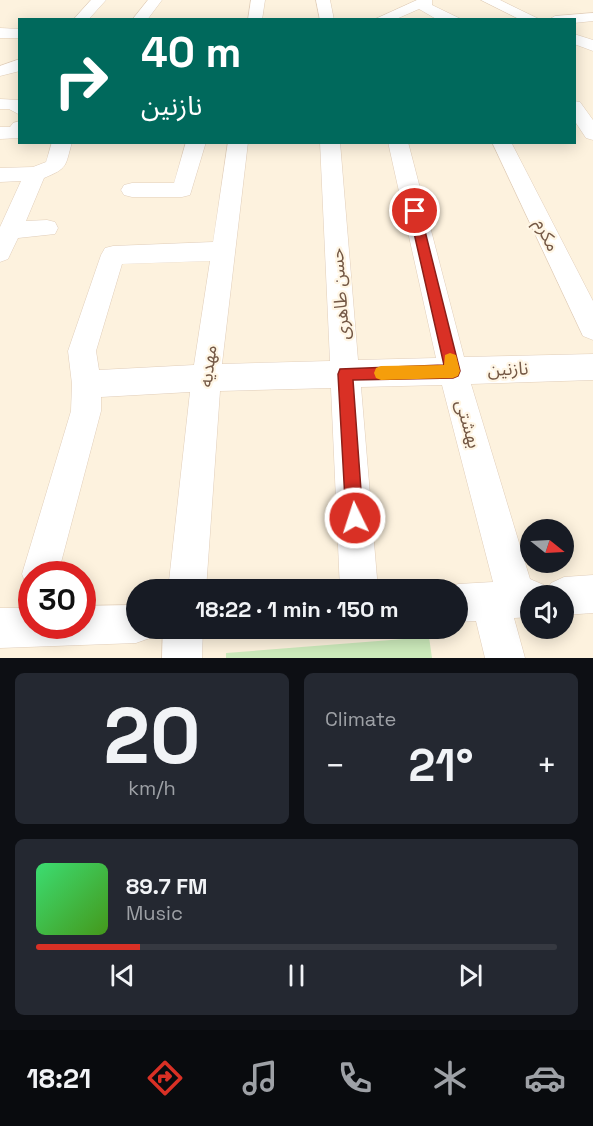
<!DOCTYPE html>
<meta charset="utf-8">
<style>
:root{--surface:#171b24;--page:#242831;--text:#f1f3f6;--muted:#9ea1a6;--line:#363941;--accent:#d93025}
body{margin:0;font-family:"Space Grotesk","Noto Sans Arabic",sans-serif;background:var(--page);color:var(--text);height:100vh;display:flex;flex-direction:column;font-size:22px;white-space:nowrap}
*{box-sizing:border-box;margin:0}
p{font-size:20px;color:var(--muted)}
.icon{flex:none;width:33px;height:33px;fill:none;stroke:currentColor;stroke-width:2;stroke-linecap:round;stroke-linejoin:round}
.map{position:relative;height:658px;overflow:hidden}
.details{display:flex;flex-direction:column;gap:15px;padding:15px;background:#0d0f14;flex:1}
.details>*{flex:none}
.hud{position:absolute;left:18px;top:18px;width:558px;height:126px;border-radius:0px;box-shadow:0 3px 15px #0003;background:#00695c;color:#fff;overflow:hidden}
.needle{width:39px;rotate:108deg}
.tools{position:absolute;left:520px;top:519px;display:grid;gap:12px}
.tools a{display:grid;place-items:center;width:54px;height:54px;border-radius:50%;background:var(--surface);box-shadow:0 3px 15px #0003;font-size:30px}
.speed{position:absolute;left:18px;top:561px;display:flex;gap:12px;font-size:30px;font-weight:700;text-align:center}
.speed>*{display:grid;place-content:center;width:78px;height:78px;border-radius:50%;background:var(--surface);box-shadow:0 3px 15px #0003;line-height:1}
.speed .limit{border:9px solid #d22;background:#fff;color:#111}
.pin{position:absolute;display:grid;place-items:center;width:51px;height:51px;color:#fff;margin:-26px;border:3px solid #fff;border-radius:50%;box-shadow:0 2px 6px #0007}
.me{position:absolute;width:66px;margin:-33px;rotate:356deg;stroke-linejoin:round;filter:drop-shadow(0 0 4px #0008)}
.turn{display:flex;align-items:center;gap:21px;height:126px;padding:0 24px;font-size:27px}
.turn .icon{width:78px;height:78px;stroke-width:2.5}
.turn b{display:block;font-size:42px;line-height:51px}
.big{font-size:45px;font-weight:700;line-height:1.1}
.details .tile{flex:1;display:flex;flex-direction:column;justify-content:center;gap:9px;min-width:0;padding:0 21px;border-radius:9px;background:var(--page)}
.details .dial{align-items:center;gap:0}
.dial b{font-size:78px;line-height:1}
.song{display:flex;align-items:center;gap:18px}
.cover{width:72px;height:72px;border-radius:9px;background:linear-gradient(135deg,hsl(140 70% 55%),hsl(100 70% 35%))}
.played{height:6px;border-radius:3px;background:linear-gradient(90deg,var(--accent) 20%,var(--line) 20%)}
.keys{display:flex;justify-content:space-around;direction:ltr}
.heat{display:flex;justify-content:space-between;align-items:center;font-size:33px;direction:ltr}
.details .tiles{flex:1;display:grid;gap:15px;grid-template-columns:1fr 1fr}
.tile:last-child{grid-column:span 2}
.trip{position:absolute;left:126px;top:579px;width:342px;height:60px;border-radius:30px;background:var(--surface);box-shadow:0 3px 15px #0003;font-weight:700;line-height:60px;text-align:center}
.menu{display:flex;height:96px;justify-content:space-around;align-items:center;background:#090b0e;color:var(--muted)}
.menu .icon{width:42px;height:42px}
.menu .on{color:var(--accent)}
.menu b{font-size:27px;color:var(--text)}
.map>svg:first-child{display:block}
.green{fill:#cdebbc}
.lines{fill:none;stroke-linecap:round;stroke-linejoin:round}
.minor-casing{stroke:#e1ceba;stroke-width:1}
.minor{fill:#fff;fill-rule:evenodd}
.route{fill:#d93025;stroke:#8d1f18;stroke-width:1.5}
.slow{fill:#f59e0b}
.labels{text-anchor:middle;stroke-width:4.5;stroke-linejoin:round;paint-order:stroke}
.street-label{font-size:18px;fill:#745845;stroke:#fff6e5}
</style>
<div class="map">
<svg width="593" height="658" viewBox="0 0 593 658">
<rect width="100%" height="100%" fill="#fdf2de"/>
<!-- green -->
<path class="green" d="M429,637L432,658H226V653Z"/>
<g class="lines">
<defs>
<g id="minor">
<path d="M91,0H106L88,20H73Z"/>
<path d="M148,0H162L147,20H132Z"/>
<path d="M251,0H265L262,20H248Z"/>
<path d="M316,0H330L334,20H320Z"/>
<path d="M417,0H432V5L463,20H438L419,9L394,20H373Z"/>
<path d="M481,0H500L541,20H521Z"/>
<path d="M593,13V21L574,23V20H548L555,16Z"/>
<path d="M0,28L20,29V38H0Z"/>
<path d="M574,34L593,40V51L574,44Z"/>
<path d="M20,59V71L0,76V66Z"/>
<path d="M0,99L20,100V115L9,109H0Z"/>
<path d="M574,101L580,102L593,120V140L586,138L574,120Z"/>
<path d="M20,121V138L0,139V127H10L13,123Z"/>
<path d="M52,142H72C65,167 68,168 44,178L26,221L47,220L55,222L58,228L55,234L18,238L8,259L0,262V227L21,181L0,182V168L33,167L46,162Z"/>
<path d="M186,142H206L190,195L182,197H132L124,195L121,190L124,185L132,183H174Z"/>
<path d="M228,142H248L222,364L330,361L320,142H340L358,360L436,358L388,142H408L464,357L593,354V380L471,384L530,579L544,585L547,591L551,583L564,577L593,575V613L564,615V596H531V617L514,618L525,658H485L476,621L458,622V590H445L458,584L493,582L442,385L361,387L378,590H340L331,388L220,391L206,590H168L190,392L101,397V411L58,574H32V589L27,587L22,574L71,411L72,384L68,351L101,255L105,248L113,246L213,242ZM210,261L194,365L99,370L96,351L122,264Z"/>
<path d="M492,142H511L593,301V340L583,336Z"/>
<path d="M136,605V628H154L150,638L136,643L0,648V608H32V626H82V606Z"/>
<path d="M163,628H203L202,658H162Z"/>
</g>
</defs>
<!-- minor casing -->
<use href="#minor" class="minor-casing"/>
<!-- minor -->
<use href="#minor" class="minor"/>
</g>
<!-- route -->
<path class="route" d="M415,207L420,211L460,371L458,376L453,378L353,380L363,518L361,524L355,526L348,524L346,518L338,374L340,369L444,365L409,211Z"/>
<!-- slow -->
<path class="slow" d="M450,353L456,355L460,371L458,376L453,378L381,380L376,378L374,373L376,368L381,366L444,365L445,355Z"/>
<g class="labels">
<!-- street labels -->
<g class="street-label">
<text transform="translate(547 235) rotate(64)" y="6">مکرم</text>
<text transform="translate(340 294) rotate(-94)" y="6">حسن طاهری</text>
<text transform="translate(208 366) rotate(-83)" y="6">مهدیه</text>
<text transform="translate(508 369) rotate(-2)" y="6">نازنین</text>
<text transform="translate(468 424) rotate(74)" y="6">بهشتی</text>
</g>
</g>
</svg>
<div class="tools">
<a><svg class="needle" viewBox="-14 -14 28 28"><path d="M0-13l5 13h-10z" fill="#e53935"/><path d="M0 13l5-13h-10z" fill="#9ea1a6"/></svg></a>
<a><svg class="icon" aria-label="sound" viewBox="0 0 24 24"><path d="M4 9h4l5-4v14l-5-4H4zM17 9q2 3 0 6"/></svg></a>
</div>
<div class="speed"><div class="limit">30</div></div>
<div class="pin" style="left:415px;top:211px;background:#d93025"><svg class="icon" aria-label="arrive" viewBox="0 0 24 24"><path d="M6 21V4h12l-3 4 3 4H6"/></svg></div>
<svg class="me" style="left:355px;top:518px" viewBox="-20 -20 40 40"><circle r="17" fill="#d93025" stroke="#fff" stroke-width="3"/><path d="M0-11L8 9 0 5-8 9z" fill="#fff"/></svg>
<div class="trip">18:22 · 1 min · 150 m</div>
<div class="hud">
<div class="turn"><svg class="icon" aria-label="right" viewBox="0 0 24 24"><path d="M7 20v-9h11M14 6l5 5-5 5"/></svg><div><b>40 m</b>نازنین</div></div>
</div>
</div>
<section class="details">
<div class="tiles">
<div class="tile dial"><b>20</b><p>km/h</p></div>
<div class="tile"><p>Climate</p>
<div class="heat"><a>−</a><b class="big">21°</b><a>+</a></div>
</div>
<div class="tile">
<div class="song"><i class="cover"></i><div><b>89.7 FM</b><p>Music</p></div></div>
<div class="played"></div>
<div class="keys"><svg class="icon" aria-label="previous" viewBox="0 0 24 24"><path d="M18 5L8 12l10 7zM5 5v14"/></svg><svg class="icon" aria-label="pause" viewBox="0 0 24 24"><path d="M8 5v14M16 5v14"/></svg><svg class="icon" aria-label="next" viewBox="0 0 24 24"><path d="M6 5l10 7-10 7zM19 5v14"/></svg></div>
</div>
</div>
</section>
<nav class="menu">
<b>18:21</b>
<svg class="icon on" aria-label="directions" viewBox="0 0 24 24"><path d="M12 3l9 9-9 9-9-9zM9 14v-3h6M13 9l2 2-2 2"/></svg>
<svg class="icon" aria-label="music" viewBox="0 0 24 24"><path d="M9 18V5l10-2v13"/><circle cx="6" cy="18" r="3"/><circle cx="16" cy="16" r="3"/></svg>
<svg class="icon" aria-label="phone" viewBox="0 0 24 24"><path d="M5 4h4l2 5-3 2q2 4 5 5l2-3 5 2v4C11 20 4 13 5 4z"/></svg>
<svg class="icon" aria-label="climate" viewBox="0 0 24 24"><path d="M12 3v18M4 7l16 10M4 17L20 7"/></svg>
<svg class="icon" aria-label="car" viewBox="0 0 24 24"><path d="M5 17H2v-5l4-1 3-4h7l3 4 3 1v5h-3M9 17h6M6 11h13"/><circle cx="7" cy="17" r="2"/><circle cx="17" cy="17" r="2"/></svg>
</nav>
